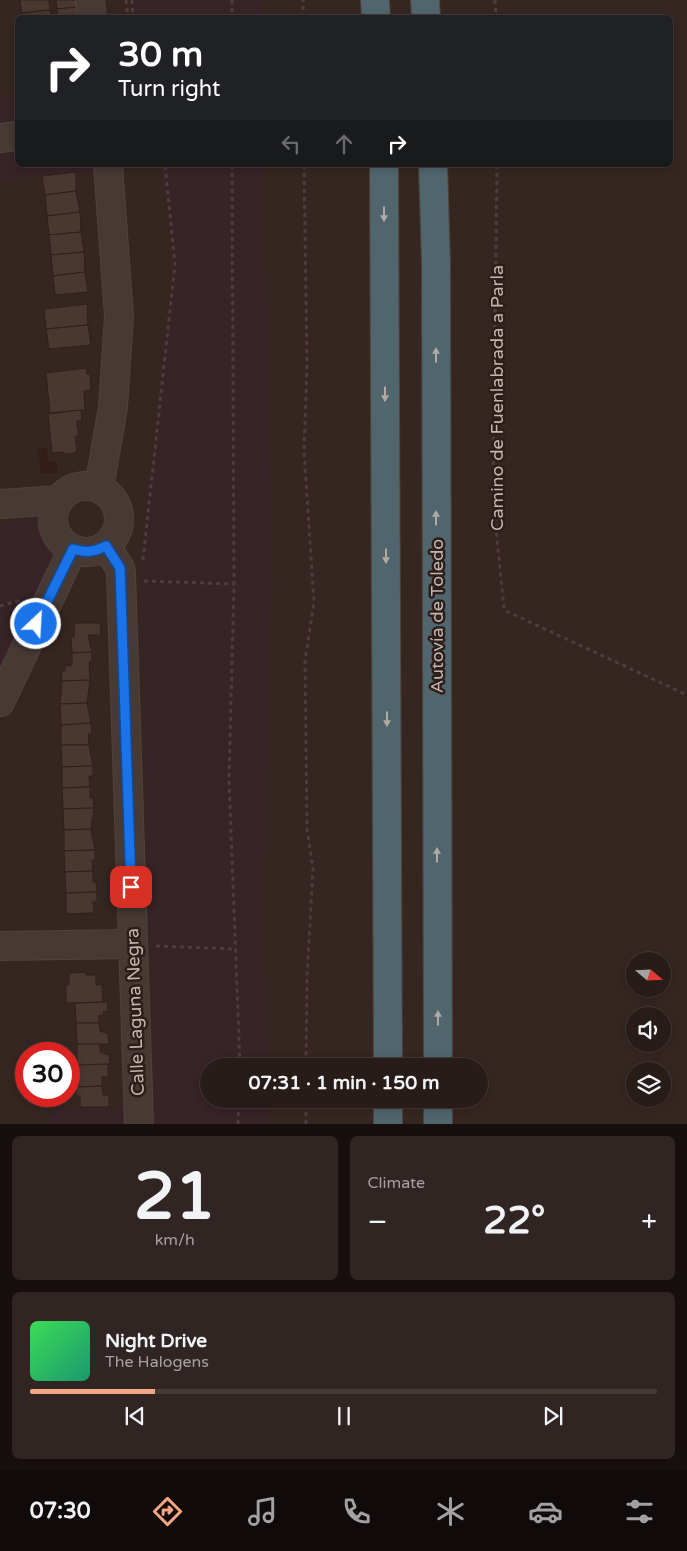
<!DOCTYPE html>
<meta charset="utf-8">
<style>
:root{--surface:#281c19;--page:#302522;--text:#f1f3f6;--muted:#a5a1a2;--line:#443a38;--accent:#f4a583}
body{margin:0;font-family:"Varela Round",sans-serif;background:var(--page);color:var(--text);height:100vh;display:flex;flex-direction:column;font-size:19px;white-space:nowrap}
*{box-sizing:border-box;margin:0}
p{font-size:16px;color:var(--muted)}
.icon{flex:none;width:28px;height:28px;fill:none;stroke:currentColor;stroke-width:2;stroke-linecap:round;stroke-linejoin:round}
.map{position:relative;height:1124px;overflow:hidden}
.details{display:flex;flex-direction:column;gap:12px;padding:12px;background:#160f0e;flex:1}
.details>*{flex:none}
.top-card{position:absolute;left:15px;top:15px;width:658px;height:152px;border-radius:8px;box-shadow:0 2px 8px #0003,0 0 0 1px var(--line);background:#202124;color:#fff;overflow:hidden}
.needle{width:32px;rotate:109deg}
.tools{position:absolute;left:626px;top:952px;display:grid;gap:10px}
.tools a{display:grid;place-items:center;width:45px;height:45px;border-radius:50%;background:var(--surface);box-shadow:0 2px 8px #0003,0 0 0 1px var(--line);font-size:25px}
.speed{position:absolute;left:15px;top:1042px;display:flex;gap:10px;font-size:25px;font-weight:700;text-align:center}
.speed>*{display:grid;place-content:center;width:65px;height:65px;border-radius:50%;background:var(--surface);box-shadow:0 2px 8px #0003,0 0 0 1px var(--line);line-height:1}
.speed .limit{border:8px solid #d22;background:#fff;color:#111}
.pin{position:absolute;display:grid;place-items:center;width:42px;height:42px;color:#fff;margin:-21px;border-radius:10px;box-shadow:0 2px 8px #0006}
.me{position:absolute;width:55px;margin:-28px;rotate:25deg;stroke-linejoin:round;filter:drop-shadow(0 0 4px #0008)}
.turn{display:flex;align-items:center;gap:18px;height:105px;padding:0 20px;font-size:22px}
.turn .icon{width:65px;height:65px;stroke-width:2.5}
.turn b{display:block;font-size:35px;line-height:42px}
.lanes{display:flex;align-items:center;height:48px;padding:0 20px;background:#0003;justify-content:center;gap:25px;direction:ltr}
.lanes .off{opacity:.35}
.big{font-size:38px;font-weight:700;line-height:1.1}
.details .tile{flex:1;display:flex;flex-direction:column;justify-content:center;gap:8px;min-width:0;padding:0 18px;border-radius:8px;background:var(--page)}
.details .dial{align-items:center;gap:0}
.dial b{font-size:65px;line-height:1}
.song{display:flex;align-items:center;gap:15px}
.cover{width:60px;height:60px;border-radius:8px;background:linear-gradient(135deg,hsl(130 70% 55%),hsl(160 70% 35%))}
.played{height:5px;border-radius:2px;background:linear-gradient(90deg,var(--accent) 20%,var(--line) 20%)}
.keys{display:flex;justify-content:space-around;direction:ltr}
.heat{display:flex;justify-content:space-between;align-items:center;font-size:28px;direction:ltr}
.details .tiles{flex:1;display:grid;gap:12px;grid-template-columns:1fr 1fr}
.tile:last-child{grid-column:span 2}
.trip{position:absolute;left:200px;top:1058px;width:288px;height:50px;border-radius:25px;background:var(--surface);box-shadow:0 2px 8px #0003,0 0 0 1px var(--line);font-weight:700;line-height:50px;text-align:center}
.tab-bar{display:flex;height:80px;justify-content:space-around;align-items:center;background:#100b0a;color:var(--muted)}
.tab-bar .icon{width:35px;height:35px}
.tab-bar .selected{color:var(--accent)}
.tab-bar b{font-size:22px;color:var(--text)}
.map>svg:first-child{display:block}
.green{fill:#382327}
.water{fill:#331d15}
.building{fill:#4a3730;stroke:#2e201c}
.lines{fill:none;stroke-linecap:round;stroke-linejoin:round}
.minor-casing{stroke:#51423d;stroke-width:30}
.highway-casing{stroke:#4f413c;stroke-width:30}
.path{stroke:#503b40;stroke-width:3;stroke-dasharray:4 4;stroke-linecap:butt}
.minor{stroke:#473934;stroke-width:28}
.highway{stroke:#51656d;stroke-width:28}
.oneway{fill:#b3a9a4}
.route-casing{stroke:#114b97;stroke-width:12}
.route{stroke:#1a73e8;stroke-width:9}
.labels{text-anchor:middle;stroke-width:5;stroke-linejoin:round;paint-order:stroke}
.street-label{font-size:18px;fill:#c4b5ae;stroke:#2c1e1a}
</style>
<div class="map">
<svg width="687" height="1124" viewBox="0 0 687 1124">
<rect width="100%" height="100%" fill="#362621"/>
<!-- green -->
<g class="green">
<path d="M132,0H260L261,17H133Z"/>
<path d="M17,95V131L0,133V96Z"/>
<path d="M17,142L18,165H94L95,170L0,180V143Z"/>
<path d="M165,165H262L273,586L267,642L264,922L266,1066H209V1099H267L269,1123L155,1124L153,1119V1021L141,581L175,264Z"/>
<path d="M39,518L53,562L0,672V524Z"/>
<path d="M125,1106L126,1123H50V1109Z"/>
</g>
<!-- water -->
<path class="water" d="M47,448L48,462L56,461L58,472L41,474L38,449Z"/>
<!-- building -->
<g class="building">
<path d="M20,0H49L50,10L22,13Z"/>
<path d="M56,0H76L77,7L57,9Z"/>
<path d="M77,7L78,18H58L57,9Z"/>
<path d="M50,10L51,18H22V13Z"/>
<path d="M76,172V191L45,195L42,176Z"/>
<path d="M76,191L80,212L47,216L45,195Z"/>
<path d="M80,212L81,232L49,235L47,216Z"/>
<path d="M81,232L84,252L51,255L49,235Z"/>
<path d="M84,252L85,272L53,276L51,255Z"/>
<path d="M85,272L88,292L55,295L53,276Z"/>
<path d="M87,304L88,325L46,329L44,309Z"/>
<path d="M88,325L91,345L49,349L46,329Z"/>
<path d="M86,368L87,374H90L91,390L84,391L85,410L50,413L46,373Z"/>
<path d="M81,410L82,421H77V425L79,436H75L77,450L74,453L66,454L62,452L52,453L48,414Z"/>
<path d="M75,623H100L101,635H88L92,652L72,653L71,637H74Z"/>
<path d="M92,652V661L89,662L90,680L62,681L61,671H65V666L72,665V653Z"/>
<path d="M90,680L87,703L60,704L62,681Z"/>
<path d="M87,703L91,723L61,725L60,704Z"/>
<path d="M91,723L92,734H88L89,745H61V725Z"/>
<path d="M61,745H89L93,766L62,767Z"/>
<path d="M93,766V776H89L90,787L62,788V767Z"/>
<path d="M90,787V798H93L94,808L63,809L62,788Z"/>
<path d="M94,808L91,829L64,830L63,809Z"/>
<path d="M91,829L95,850L64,851V830Z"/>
<path d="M95,850V860H92L93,871L65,872L64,851Z"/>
<path d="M93,871V882H96L97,892L66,893L65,872Z"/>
<path d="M97,892V902H93L94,913L66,914V893Z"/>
<path d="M85,972L86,975H96V985L102,984L103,1002L66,1003V985H69V973Z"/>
<path d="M107,1002L108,1012L103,1011L104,1015H99V1023H76L75,1003Z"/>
<path d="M76,1023H99L100,1031L108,1034L109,1044H77Z"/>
<path d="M77,1044H100V1052L109,1055L110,1064L77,1066Z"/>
<path d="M108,1064V1077H102V1086L76,1087L79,1065Z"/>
<path d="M102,1086L103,1095H109V1107H80V1096H76V1087Z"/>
</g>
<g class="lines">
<defs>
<g id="minor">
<path d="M90,0L92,18"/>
<path d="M0,138L18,136"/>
<circle cx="86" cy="519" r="33"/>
<path d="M99,488L113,407L119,316L108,165"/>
<path d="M0,504L59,500"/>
<path d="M106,546L120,568L121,573L139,1124"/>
<path d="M0,702L73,549"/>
<path d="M0,946L133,944"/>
</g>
<g id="highway">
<path d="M375,0L376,18"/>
<path d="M425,0L426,18"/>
<path d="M384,165L388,1066"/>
<path d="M433,165L436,262L438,1066"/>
<path d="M438,1099V1124"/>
<path d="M388,1124V1099"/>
</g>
</defs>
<!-- minor casing -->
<use href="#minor" class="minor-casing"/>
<!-- highway casing -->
<use href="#highway" class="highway-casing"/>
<!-- path -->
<g class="path">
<path d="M126,0L128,18"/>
<path d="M132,0L133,18"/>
<path d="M232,0V18"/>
<path d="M495,0L496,18"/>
<path d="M303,18V0"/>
<path d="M232,165L234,584L229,780L240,1066"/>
<path d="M304,165L307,365L304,451L314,603L305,661L307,829L313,869L307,977L306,1066"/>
<path d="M497,165L493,497L504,610L687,695"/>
<path d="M143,560L175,264L165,165"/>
<path d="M144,581L234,584"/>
<path d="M0,606L21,600"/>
<path d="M156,946L235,949"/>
<path d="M238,1124L239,1099"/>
<path d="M306,1124V1099"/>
</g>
<!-- minor -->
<use href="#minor" class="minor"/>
<!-- highway -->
<use href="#highway" class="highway"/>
</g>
<!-- one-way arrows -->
<defs><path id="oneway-solid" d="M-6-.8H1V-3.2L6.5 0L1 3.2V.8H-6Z" transform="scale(1.25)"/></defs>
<g class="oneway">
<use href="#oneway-solid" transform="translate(384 214) rotate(90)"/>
<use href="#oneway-solid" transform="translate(436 355) rotate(-90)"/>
<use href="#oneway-solid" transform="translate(385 394) rotate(90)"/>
<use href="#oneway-solid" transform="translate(436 518) rotate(-90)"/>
<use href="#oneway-solid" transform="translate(386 556) rotate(90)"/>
<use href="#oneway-solid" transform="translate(387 719) rotate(90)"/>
<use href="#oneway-solid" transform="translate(437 855) rotate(-90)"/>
<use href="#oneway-solid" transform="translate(438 1018) rotate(-90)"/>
</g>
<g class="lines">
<defs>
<path id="route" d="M36,624L73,549C86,553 94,552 106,546L120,568L131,887"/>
</defs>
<!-- route casing -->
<use href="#route" class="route-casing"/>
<!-- route -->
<use href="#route" class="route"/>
</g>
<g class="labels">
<!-- street labels -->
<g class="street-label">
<text transform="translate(497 398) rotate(-90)" y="6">Camino de Fuenlabrada a Parla</text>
<text transform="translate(437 616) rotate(-90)" y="6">Autovía de Toledo</text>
<text transform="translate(135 1012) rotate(-92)" y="6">Calle Laguna Negra</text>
</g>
</g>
</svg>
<div class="tools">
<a><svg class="needle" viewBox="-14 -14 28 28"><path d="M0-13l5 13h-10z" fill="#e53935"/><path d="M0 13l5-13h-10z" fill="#a5a1a2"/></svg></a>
<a><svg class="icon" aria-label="sound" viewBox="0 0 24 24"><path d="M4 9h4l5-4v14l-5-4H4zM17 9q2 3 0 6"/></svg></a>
<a><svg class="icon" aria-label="layers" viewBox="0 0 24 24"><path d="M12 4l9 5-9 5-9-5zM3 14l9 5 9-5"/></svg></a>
</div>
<div class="speed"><div class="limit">30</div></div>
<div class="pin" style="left:131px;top:887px;background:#d93025"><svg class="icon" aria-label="arrive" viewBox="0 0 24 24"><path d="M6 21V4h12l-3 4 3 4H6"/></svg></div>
<svg class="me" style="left:36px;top:624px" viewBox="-20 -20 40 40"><circle r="17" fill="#1a73e8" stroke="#fff" stroke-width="3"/><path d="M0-11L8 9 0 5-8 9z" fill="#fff"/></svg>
<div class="trip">07:31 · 1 min · 150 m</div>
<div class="top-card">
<div class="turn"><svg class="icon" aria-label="right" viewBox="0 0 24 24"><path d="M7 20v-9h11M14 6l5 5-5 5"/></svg><div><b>30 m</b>Turn right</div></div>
<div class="lanes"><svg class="icon off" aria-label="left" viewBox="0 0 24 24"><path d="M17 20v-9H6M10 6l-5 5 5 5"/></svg><svg class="icon off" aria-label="ahead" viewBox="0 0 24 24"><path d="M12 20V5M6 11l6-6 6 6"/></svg><svg class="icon" aria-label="right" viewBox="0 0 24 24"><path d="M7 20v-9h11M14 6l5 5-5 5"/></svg></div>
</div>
</div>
<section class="details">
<div class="tiles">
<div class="tile dial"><b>21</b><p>km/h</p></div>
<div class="tile"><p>Climate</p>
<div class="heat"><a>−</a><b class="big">22°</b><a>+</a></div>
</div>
<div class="tile">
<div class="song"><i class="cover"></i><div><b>Night Drive</b><p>The Halogens</p></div></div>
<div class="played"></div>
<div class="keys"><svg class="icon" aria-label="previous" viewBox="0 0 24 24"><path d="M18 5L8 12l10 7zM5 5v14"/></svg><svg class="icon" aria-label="pause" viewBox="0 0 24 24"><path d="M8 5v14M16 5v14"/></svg><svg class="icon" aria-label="next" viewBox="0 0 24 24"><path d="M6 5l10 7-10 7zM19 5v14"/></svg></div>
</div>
</div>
</section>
<nav class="tab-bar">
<b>07:30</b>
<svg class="icon selected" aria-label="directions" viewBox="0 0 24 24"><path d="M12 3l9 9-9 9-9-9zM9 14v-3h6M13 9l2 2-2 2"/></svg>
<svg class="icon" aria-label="music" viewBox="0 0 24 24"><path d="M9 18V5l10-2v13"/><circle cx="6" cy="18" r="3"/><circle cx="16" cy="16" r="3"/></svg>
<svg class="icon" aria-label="phone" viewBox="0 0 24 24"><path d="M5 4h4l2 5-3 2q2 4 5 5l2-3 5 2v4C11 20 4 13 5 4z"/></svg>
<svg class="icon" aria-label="climate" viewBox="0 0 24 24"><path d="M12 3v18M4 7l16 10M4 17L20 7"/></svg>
<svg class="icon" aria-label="car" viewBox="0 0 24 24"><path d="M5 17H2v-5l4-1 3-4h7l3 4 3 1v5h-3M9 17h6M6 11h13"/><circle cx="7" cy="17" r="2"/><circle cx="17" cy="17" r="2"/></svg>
<svg class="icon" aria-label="filters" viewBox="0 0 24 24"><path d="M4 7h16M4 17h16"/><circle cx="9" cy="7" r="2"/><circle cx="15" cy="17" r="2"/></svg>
</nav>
